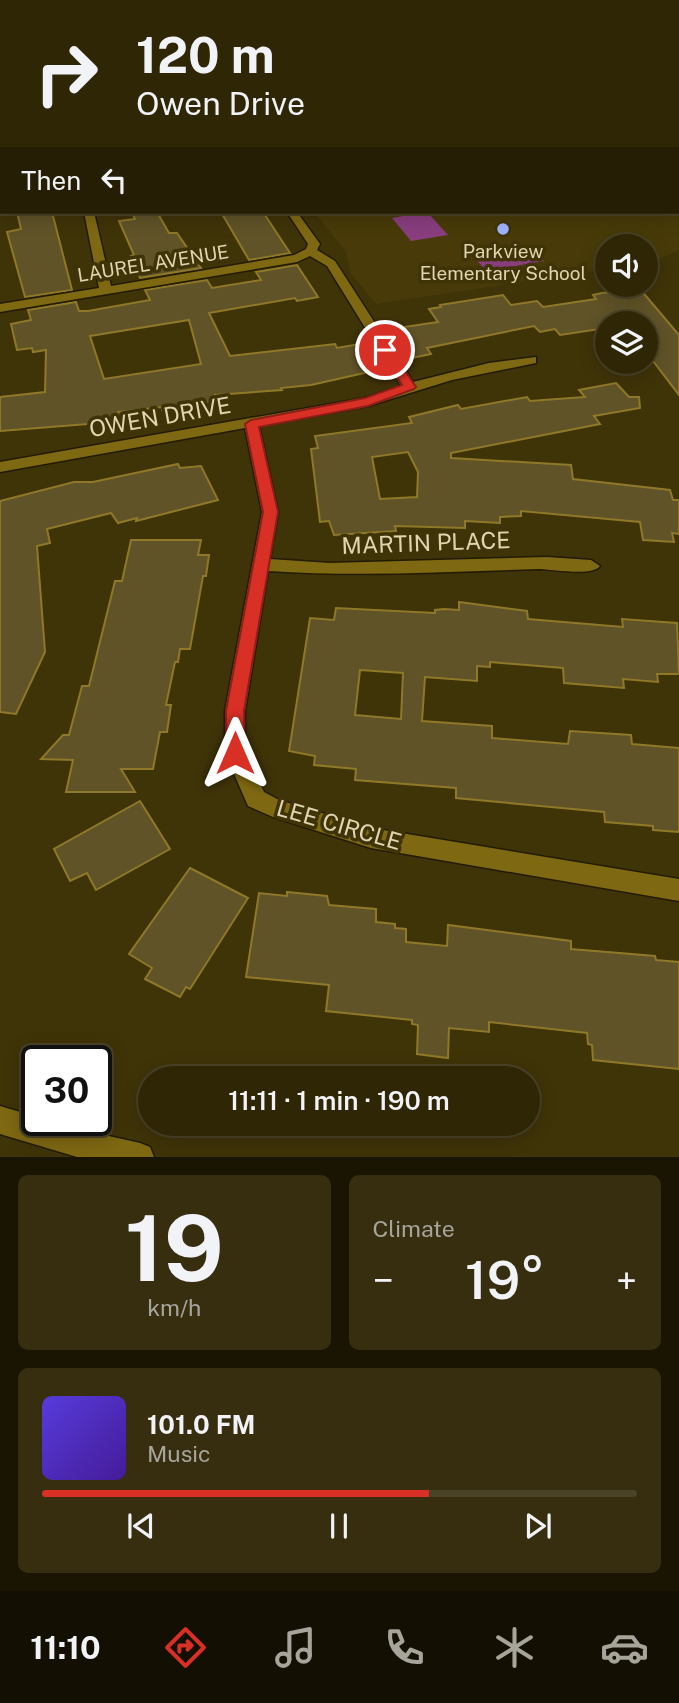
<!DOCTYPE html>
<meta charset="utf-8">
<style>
:root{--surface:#2f2606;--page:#372e10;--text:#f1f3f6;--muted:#a7a59b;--line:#4a4328;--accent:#d93025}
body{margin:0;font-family:"Public Sans",sans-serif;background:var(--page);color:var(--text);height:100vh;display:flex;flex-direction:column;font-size:26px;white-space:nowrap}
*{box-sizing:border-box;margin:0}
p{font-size:23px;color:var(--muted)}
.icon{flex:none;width:38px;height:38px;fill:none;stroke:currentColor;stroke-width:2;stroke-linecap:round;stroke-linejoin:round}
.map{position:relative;height:1157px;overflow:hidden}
.sheet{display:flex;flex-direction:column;gap:18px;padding:18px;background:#1a1503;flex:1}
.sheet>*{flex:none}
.hud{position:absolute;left:0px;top:0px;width:679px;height:214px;box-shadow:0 4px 18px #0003,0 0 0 2px var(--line);background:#2f2606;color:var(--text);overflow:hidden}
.fabs{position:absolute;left:595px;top:234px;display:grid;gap:14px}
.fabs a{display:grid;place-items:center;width:63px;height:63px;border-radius:50%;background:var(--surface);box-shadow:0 4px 18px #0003,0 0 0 2px var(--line);font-size:35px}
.speed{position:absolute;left:21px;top:1045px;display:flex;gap:14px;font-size:35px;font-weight:700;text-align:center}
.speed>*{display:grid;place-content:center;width:91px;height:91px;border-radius:50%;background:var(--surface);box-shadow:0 4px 18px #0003,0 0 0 2px var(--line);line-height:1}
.speed .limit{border:4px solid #111;border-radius:10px;background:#fff;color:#111}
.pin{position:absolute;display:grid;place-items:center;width:60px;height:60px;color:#fff;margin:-30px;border:4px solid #fff;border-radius:50%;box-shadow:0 2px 7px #0007}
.me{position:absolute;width:77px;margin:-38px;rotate:0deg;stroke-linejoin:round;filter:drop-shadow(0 0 5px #0008)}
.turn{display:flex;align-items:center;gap:24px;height:147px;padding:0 21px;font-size:32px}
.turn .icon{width:91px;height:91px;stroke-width:2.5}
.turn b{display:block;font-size:49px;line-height:60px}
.then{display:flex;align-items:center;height:66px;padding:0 21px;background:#0003;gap:14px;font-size:26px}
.big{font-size:52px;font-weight:600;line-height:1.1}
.sheet .widget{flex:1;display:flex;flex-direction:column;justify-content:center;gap:10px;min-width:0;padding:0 24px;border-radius:10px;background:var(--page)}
.sheet .dial{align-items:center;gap:0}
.dial b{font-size:91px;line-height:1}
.song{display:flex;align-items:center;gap:21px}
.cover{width:84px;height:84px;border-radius:10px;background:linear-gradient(135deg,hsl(250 70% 55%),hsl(260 70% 35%))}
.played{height:7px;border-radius:4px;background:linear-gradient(90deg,var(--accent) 65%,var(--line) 65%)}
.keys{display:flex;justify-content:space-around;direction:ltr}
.heat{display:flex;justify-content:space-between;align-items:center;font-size:38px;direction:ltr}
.sheet .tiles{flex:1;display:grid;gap:18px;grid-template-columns:1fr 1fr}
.widget:last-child{grid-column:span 2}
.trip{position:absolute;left:138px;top:1066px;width:402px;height:70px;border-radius:35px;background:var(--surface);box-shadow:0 4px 18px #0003,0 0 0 2px var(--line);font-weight:600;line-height:70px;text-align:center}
.menu{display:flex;height:112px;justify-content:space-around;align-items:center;background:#130f02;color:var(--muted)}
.menu .icon{width:49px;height:49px}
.menu .selected{color:var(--accent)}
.menu b{font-size:32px;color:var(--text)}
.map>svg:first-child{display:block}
.built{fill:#483b09}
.green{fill:#893e7e}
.building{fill:#605328;stroke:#8f7828;stroke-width:2;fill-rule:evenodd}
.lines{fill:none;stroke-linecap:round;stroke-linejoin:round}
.minor-casing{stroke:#231c04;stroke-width:3}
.tertiary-casing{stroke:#231c04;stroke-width:3}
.secondary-casing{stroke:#231c04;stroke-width:3}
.minor{fill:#7e6812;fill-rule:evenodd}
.tertiary{fill:#7e6812;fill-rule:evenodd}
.secondary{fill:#67862f;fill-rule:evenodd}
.route{fill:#d93025;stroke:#8d1f18;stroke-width:2}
.poi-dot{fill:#a0b3fd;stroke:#3f3308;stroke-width:2.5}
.labels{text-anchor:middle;stroke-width:7;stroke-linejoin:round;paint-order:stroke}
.far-poi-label{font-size:19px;fill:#e1d5b0;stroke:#3f3308}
.far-street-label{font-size:19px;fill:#e1d5b0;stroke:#3f3308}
.street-label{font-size:23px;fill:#e1d5b0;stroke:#3f3308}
</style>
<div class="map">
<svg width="679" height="1157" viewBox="0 0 679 1157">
<rect width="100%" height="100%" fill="#3f3308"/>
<!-- built -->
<path class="built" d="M677,132L679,250L652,262L646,263V247H607V269L376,304L351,274L346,252L314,212H677Z"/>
<!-- green -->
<g class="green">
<path d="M164,0H472L478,2H165Z"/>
<path d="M427,212L448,235L411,241L392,218Z"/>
<path d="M530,247L544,261L487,271L473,257Z"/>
</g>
<!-- building -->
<g class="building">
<path d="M17,212H52L72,290L25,297L7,232L21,229Z"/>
<path d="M132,212H157L169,233H177L201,268L140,278L131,256L134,255L119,221L135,219Z"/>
<path d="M221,212H263L290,253L249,260Z"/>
<path d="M297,265L318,297L297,301L295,298L209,313L230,356L335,344L337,348L371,342L383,363H379L382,369L311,385L281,388L282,390L215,395L216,401L186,405L187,407L162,410V407L118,412L119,418L88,424L0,431V397L45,392L46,350L33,352L32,348L17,350L11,324L31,320L28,310L76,302L79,311H88L150,300L145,290L207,280L212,288L261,280L256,272ZM189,320L201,364L104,379L90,336Z"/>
<path d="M640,289L679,335V395L653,361L646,362V324H607V328L560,335L555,329L540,332L534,326L427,348L431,354L402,360L388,339L396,337L391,329L438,322L429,309L441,307L440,305L503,295L511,305L537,301L543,307L596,299L593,295L602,293Z"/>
<path d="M616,383L629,397H639L640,408L594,416L600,424L451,453V458L571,465L573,479L670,490L673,500H679V534L672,533L674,542L643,540L640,522L521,511V516L500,517V523L465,521V528L395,526L396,531L334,535L329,521L320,522L311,449L318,448L315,436L412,423L409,417L458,405L461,409L527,397L530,401L585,397L579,390ZM408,452L418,472L417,497L380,499L372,457Z"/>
<path d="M178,464L180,468L201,466L218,500L136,521L137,518L118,523L111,513L47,529L50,543L37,546L45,652L16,714L0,712V501L74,482H93Z"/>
<path d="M131,540H201L198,555H209L206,576H203L190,649H180L178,662H175L166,705H171L167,732H160L153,769H121L135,792H66L73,760L41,759L63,735H69L82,686H89L115,581H122Z"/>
<path d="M459,602L527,611L528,619L623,627L622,619L677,623L679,674H657L658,682L623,679L624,688L564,683L563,668L490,662V667L477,666V681L425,677L422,721L492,726V738L568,744L570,731L631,735L632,744L679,748V832L653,830V826L605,822L604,812L456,798V788L355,780L356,769L314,765L315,756L289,751L310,618L334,620L336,608L435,613V610L444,609L459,610ZM360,670L403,673L401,719L355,715Z"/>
<path d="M140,801L170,849L96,890L87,873L70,881L54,849Z"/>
<path d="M190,868L248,898L190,989L186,987L180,997L145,979L152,968L129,954Z"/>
<path d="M287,892L327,896L329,905L376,909V922L395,924V928L406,929V942L447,946L448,925L571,941V949L655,956L656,960L679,962V1069L593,1060L592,1045L588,1044L587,1033L489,1022V1032L449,1028L448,1058L417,1054L418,1025L412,1024V1020L326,1011L329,985L246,977L259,893L287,896Z"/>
</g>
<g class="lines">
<defs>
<g id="minor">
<path d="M537,0H546L543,2Z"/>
<path d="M84,212H94L111,286L294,255L306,249L308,244L287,212H297L320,244L317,250L335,261L413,382L489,363L536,357V363L452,380L368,406L259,426L278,512L270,559L330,563L547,557L591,560L600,566C592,577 552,569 538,569C448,572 358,577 268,571L245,711V753L264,792L279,800L371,828L679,879V901L371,848L273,817L248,806L225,753V711L262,512L245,428L0,472V462L365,398L401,386L327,266L310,256L297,262L0,312V304L99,288Z"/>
</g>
<g id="tertiary">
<rect x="0" y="6" width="2" height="5"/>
<rect x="677" y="33" width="2" height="4"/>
<path d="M0,1106L37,1117V1120L140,1143L150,1147L154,1157H77L0,1134Z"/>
</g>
<g id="secondary">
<path d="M603,0H611V2H604Z"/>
<rect x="677" y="63" width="2" height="6"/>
<path d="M677,80H679V86L677,85Z"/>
</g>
</defs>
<!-- minor casing -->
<use href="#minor" class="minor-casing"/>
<!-- tertiary casing -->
<use href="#tertiary" class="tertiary-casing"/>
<!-- secondary casing -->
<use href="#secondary" class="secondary-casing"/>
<!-- minor -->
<use href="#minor" class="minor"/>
<!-- tertiary -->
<use href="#tertiary" class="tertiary"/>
<!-- secondary -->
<use href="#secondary" class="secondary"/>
</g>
<!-- route -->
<path class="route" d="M385,346L391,350L416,387L414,389L368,406L259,427L278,512L244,711L245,753L242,759L235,761L229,759L226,753V711L263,512L245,424L251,420L365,398L402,385L379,350Z"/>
<!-- markers -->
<circle class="poi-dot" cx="503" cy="229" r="7"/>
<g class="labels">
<!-- far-poi labels -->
<g class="far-poi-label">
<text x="503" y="258">Parkview<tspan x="503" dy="22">Elementary School</tspan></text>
</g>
<!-- far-street labels -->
<g class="far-street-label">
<text transform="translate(153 263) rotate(-9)" y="7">LAUREL AVENUE</text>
</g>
<!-- street labels -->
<g class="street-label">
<text transform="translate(160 417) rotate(-10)" y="8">OWEN DRIVE</text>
<text transform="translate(426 543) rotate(-2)" y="8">MARTIN PLACE</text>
<text transform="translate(339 825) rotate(16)" y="8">LEE CIRCLE</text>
</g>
</g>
</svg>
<div class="fabs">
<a><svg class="icon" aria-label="sound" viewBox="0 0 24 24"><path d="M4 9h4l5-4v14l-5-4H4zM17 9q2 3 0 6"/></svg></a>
<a><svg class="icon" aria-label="layers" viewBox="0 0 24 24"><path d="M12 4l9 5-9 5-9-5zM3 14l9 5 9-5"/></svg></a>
</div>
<div class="speed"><div class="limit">30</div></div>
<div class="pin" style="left:385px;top:350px;background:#d93025"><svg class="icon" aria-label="arrive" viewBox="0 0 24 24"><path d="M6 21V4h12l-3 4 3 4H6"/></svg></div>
<svg class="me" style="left:235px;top:753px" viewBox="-20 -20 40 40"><path d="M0-17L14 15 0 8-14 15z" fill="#d93025" stroke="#fff" stroke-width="4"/></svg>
<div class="trip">11:11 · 1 min · 190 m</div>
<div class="hud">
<div class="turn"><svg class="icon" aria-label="right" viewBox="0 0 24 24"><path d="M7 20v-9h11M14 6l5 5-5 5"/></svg><div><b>120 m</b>Owen Drive</div></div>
<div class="then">Then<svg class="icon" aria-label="left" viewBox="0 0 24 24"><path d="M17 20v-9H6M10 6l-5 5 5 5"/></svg></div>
</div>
</div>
<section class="sheet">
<div class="tiles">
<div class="widget dial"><b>19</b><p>km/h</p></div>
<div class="widget"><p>Climate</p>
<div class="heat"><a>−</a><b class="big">19°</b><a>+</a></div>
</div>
<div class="widget">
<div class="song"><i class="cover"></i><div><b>101.0 FM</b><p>Music</p></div></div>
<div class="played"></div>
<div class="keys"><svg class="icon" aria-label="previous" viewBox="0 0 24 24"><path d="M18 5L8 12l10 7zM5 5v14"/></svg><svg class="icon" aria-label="pause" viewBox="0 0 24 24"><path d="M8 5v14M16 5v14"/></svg><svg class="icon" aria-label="next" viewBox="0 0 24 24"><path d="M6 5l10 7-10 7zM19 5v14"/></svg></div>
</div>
</div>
</section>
<nav class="menu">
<b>11:10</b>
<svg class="icon selected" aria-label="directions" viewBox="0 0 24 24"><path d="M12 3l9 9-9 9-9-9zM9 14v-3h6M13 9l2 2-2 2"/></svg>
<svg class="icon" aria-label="music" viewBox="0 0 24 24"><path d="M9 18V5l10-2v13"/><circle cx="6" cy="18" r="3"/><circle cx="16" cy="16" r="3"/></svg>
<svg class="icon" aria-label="phone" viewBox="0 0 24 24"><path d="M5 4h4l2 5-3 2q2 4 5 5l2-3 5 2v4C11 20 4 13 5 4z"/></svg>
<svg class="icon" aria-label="climate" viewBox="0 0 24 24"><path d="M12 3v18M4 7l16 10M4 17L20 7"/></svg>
<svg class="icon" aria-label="car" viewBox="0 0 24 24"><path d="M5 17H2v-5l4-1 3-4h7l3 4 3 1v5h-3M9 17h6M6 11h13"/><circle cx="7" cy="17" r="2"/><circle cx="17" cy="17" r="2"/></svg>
</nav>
